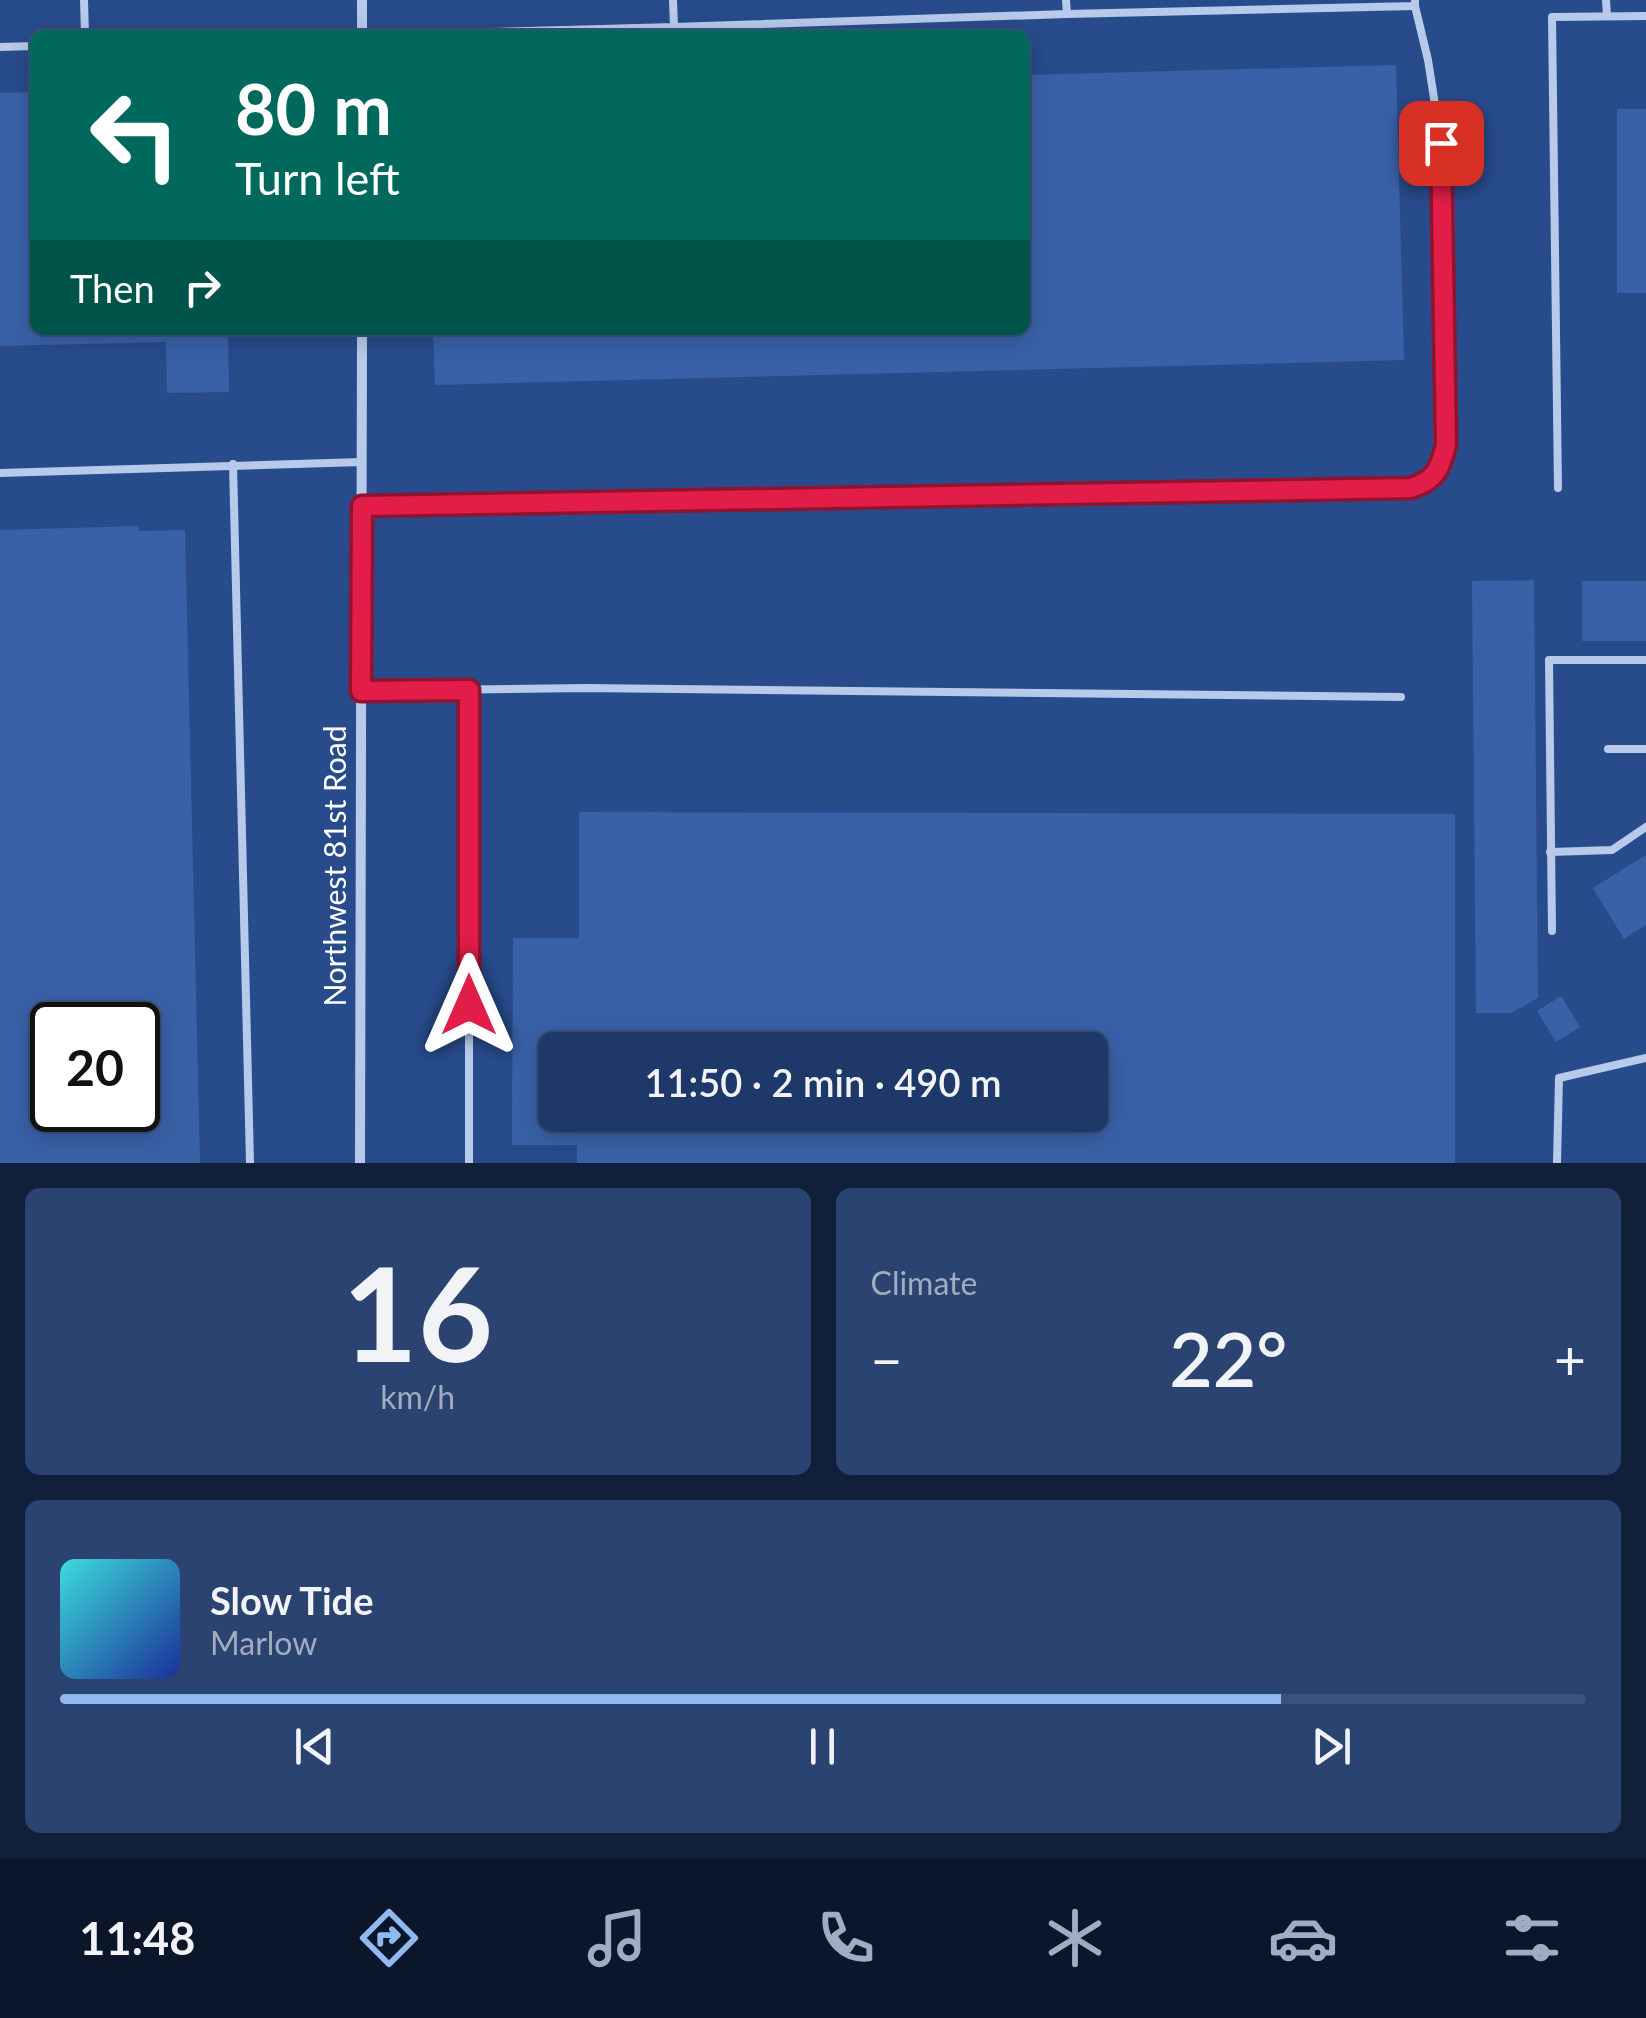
<!DOCTYPE html>
<meta charset="utf-8">
<style>
:root{--surface:#1e3869;--page:#2b4371;--text:#f1f3f6;--muted:#a1acc0;--line:#3c527d;--accent:#90b9f0}
body{margin:0;font-family:Lato,sans-serif;background:var(--page);color:var(--text);height:100vh;display:flex;flex-direction:column;font-size:38px;white-space:nowrap}
*{box-sizing:border-box;margin:0}
p{font-size:32px;color:var(--muted)}
.icon{flex:none;width:55px;height:55px;fill:none;stroke:currentColor;stroke-width:2;stroke-linecap:round;stroke-linejoin:round}
.map{position:relative;height:1163px;overflow:hidden}
.panel{display:flex;flex-direction:column;gap:25px;padding:25px;background:#101f3a;flex:1}
.panel>*{flex:none}
.banner{position:absolute;left:30px;top:30px;width:1000px;height:305px;border-radius:15px;box-shadow:0 5px 25px #0003,0 0 0 2px var(--line);background:#00695c;color:#fff;overflow:hidden}
.speed{position:absolute;left:30px;top:1002px;display:flex;gap:20px;font-size:50px;font-weight:700;text-align:center}
.speed>*{display:grid;place-content:center;width:130px;height:130px;border-radius:50%;background:var(--surface);box-shadow:0 5px 25px #0003,0 0 0 2px var(--line);line-height:1}
.speed .limit{border:5px solid #111;border-radius:15px;background:#fff;color:#111}
.pin{position:absolute;display:grid;place-items:center;width:85px;height:85px;color:#fff;margin:-42px;border-radius:20px;box-shadow:0 5px 15px #0006}
.me{position:absolute;width:110px;margin:-55px;rotate:0deg;stroke-linejoin:round;filter:drop-shadow(0 0 8px #0008)}
.turn{display:flex;align-items:center;gap:35px;height:210px;padding:0 40px;font-size:45px}
.turn .icon{width:130px;height:130px;stroke-width:2.5}
.turn b{display:block;font-size:70px;line-height:85px}
.then{display:flex;align-items:center;height:95px;padding:0 40px;background:#0003;gap:20px;font-size:38px}
.big{font-size:75px;font-weight:600;line-height:1.1}
.panel .tile{flex:1;display:flex;flex-direction:column;justify-content:center;gap:15px;min-width:0;padding:0 35px;border-radius:15px;background:var(--page)}
.panel .dial{align-items:center;gap:0}
.dial b{font-size:130px;line-height:1}
.song{display:flex;align-items:center;gap:30px}
.cover{width:120px;height:120px;border-radius:15px;background:linear-gradient(135deg,hsl(180 70% 55%),hsl(230 70% 35%))}
.played{height:10px;border-radius:5px;background:linear-gradient(90deg,var(--accent) 80%,var(--line) 80%)}
.keys{display:flex;justify-content:space-around;direction:ltr}
.heat{display:flex;justify-content:space-between;align-items:center;font-size:55px;direction:ltr}
.panel .tiles{flex:1;display:grid;gap:25px;grid-template-columns:1fr 1fr}
.tile:last-child{grid-column:span 2}
.trip{position:absolute;left:538px;top:1032px;width:570px;height:100px;border-radius:15px;background:var(--surface);box-shadow:0 5px 25px #0003,0 0 0 2px var(--line);font-weight:600;line-height:100px;text-align:center}
.tab-bar{display:flex;height:160px;justify-content:space-around;align-items:center;background:#0c162a;color:var(--muted)}
.tab-bar .icon{width:70px;height:70px}
.tab-bar .current{color:var(--accent)}
.tab-bar b{font-size:45px;color:var(--text)}
.map>svg:first-child{display:block}
.building{fill:#3961a8;fill-rule:evenodd}
.lines{fill:none;stroke-linecap:round;stroke-linejoin:round}
.service{stroke:#b7caea;stroke-width:8}
.minor{stroke:#b7caea;stroke-width:10}
.route-casing{stroke:#92132f;stroke-width:25}
.route{stroke:#e11d48;stroke-width:18}
.labels{text-anchor:middle;stroke-width:10;stroke-linejoin:round;paint-order:stroke}
.street-label{font-size:30px;fill:#fff;stroke:#284b8c}
</style>
<div class="map">
<svg width="1646" height="1163" viewBox="0 0 1646 1163">
<rect width="100%" height="100%" fill="#284b8c"/>
<!-- building -->
<g class="building">
<path d="M1396,65L1404,360L435,385L433,330H1025V75Z"/>
<path d="M35,92V330H228L229,392L167,393L166,342L0,346V93Z"/>
<rect x="1617" y="109" width="29" height="184"/>
<path d="M139,526V531L185,530L200,1163H0V530ZM52,1025H138V1110H52Z"/>
<path d="M1534,580L1538,998L1511,1013H1476L1472,581Z"/>
<rect x="1582" y="581" width="64" height="60"/>
<path d="M579,812L1455,814V1163H577V1145H512L513,938H579ZM555,1050H1090V1115H555Z"/>
<path d="M1646,855V925L1624,939L1593,888Z"/>
<path d="M1561,996L1580,1027L1556,1042L1537,1011Z"/>
</g>
<g class="lines">
<!-- service -->
<g class="service">
<path d="M84,0L85,35"/>
<path d="M1606,0L1607,16"/>
<path d="M1067,14L1415,6V0"/>
<path d="M674,27L1067,14L1066,0"/>
<path d="M418,34L674,27L673,0"/>
<path d="M0,47L35,46"/>
<path d="M233,464L250,1163"/>
<path d="M0,473L362,462"/>
<path d="M1558,488L1552,17L1646,16"/>
<path d="M362,506L1411,488C1436,480 1440,469 1446,445L1441,143L1428,60L1415,6"/>
<path d="M469,690V1163"/>
<path d="M361,691L585,688L1401,697"/>
<path d="M1608,749H1646"/>
<path d="M1550,852L1612,850L1646,827"/>
<path d="M1552,931L1549,660H1646"/>
<path d="M1557,1163L1559,1078L1646,1058"/>
</g>
<!-- minor -->
<g class="minor">
<path d="M362,35V0"/>
<path d="M360,1163L362,330"/>
</g>
</g>
<g class="lines">
<defs>
<path id="route" d="M469,1005V690L361,691L362,506L1411,488C1436,480 1440,469 1446,445L1441,143"/>
</defs>
<!-- route casing -->
<use href="#route" class="route-casing"/>
<!-- route -->
<use href="#route" class="route"/>
</g>
<g class="labels">
<!-- street labels -->
<g class="street-label">
<text transform="translate(336 866) rotate(-90)" y="10">Northwest 81st Road</text>
</g>
</g>
</svg>
<div class="speed"><div class="limit">20</div></div>
<div class="pin" style="left:1441px;top:143px;background:#d93025"><svg class="icon" aria-label="arrive" viewBox="0 0 24 24"><path d="M6 21V4h12l-3 4 3 4H6"/></svg></div>
<svg class="me" style="left:469px;top:1005px" viewBox="-20 -20 40 40"><path d="M0-17L14 15 0 8-14 15z" fill="#e11d48" stroke="#fff" stroke-width="4"/></svg>
<div class="trip">11:50 · 2 min · 490 m</div>
<div class="banner">
<div class="turn"><svg class="icon" aria-label="left" viewBox="0 0 24 24"><path d="M17 20v-9H6M10 6l-5 5 5 5"/></svg><div><b>80 m</b>Turn left</div></div>
<div class="then">Then<svg class="icon" aria-label="right" viewBox="0 0 24 24"><path d="M7 20v-9h11M14 6l5 5-5 5"/></svg></div>
</div>
</div>
<section class="panel">
<div class="tiles">
<div class="tile dial"><b>16</b><p>km/h</p></div>
<div class="tile"><p>Climate</p>
<div class="heat"><a>−</a><b class="big">22°</b><a>+</a></div>
</div>
<div class="tile">
<div class="song"><i class="cover"></i><div><b>Slow Tide</b><p>Marlow</p></div></div>
<div class="played"></div>
<div class="keys"><svg class="icon" aria-label="previous" viewBox="0 0 24 24"><path d="M18 5L8 12l10 7zM5 5v14"/></svg><svg class="icon" aria-label="pause" viewBox="0 0 24 24"><path d="M8 5v14M16 5v14"/></svg><svg class="icon" aria-label="next" viewBox="0 0 24 24"><path d="M6 5l10 7-10 7zM19 5v14"/></svg></div>
</div>
</div>
</section>
<nav class="tab-bar">
<b>11:48</b>
<svg class="icon current" aria-label="directions" viewBox="0 0 24 24"><path d="M12 3l9 9-9 9-9-9zM9 14v-3h6M13 9l2 2-2 2"/></svg>
<svg class="icon" aria-label="music" viewBox="0 0 24 24"><path d="M9 18V5l10-2v13"/><circle cx="6" cy="18" r="3"/><circle cx="16" cy="16" r="3"/></svg>
<svg class="icon" aria-label="phone" viewBox="0 0 24 24"><path d="M5 4h4l2 5-3 2q2 4 5 5l2-3 5 2v4C11 20 4 13 5 4z"/></svg>
<svg class="icon" aria-label="climate" viewBox="0 0 24 24"><path d="M12 3v18M4 7l16 10M4 17L20 7"/></svg>
<svg class="icon" aria-label="car" viewBox="0 0 24 24"><path d="M5 17H2v-5l4-1 3-4h7l3 4 3 1v5h-3M9 17h6M6 11h13"/><circle cx="7" cy="17" r="2"/><circle cx="17" cy="17" r="2"/></svg>
<svg class="icon" aria-label="filters" viewBox="0 0 24 24"><path d="M4 7h16M4 17h16"/><circle cx="9" cy="7" r="2"/><circle cx="15" cy="17" r="2"/></svg>
</nav>
